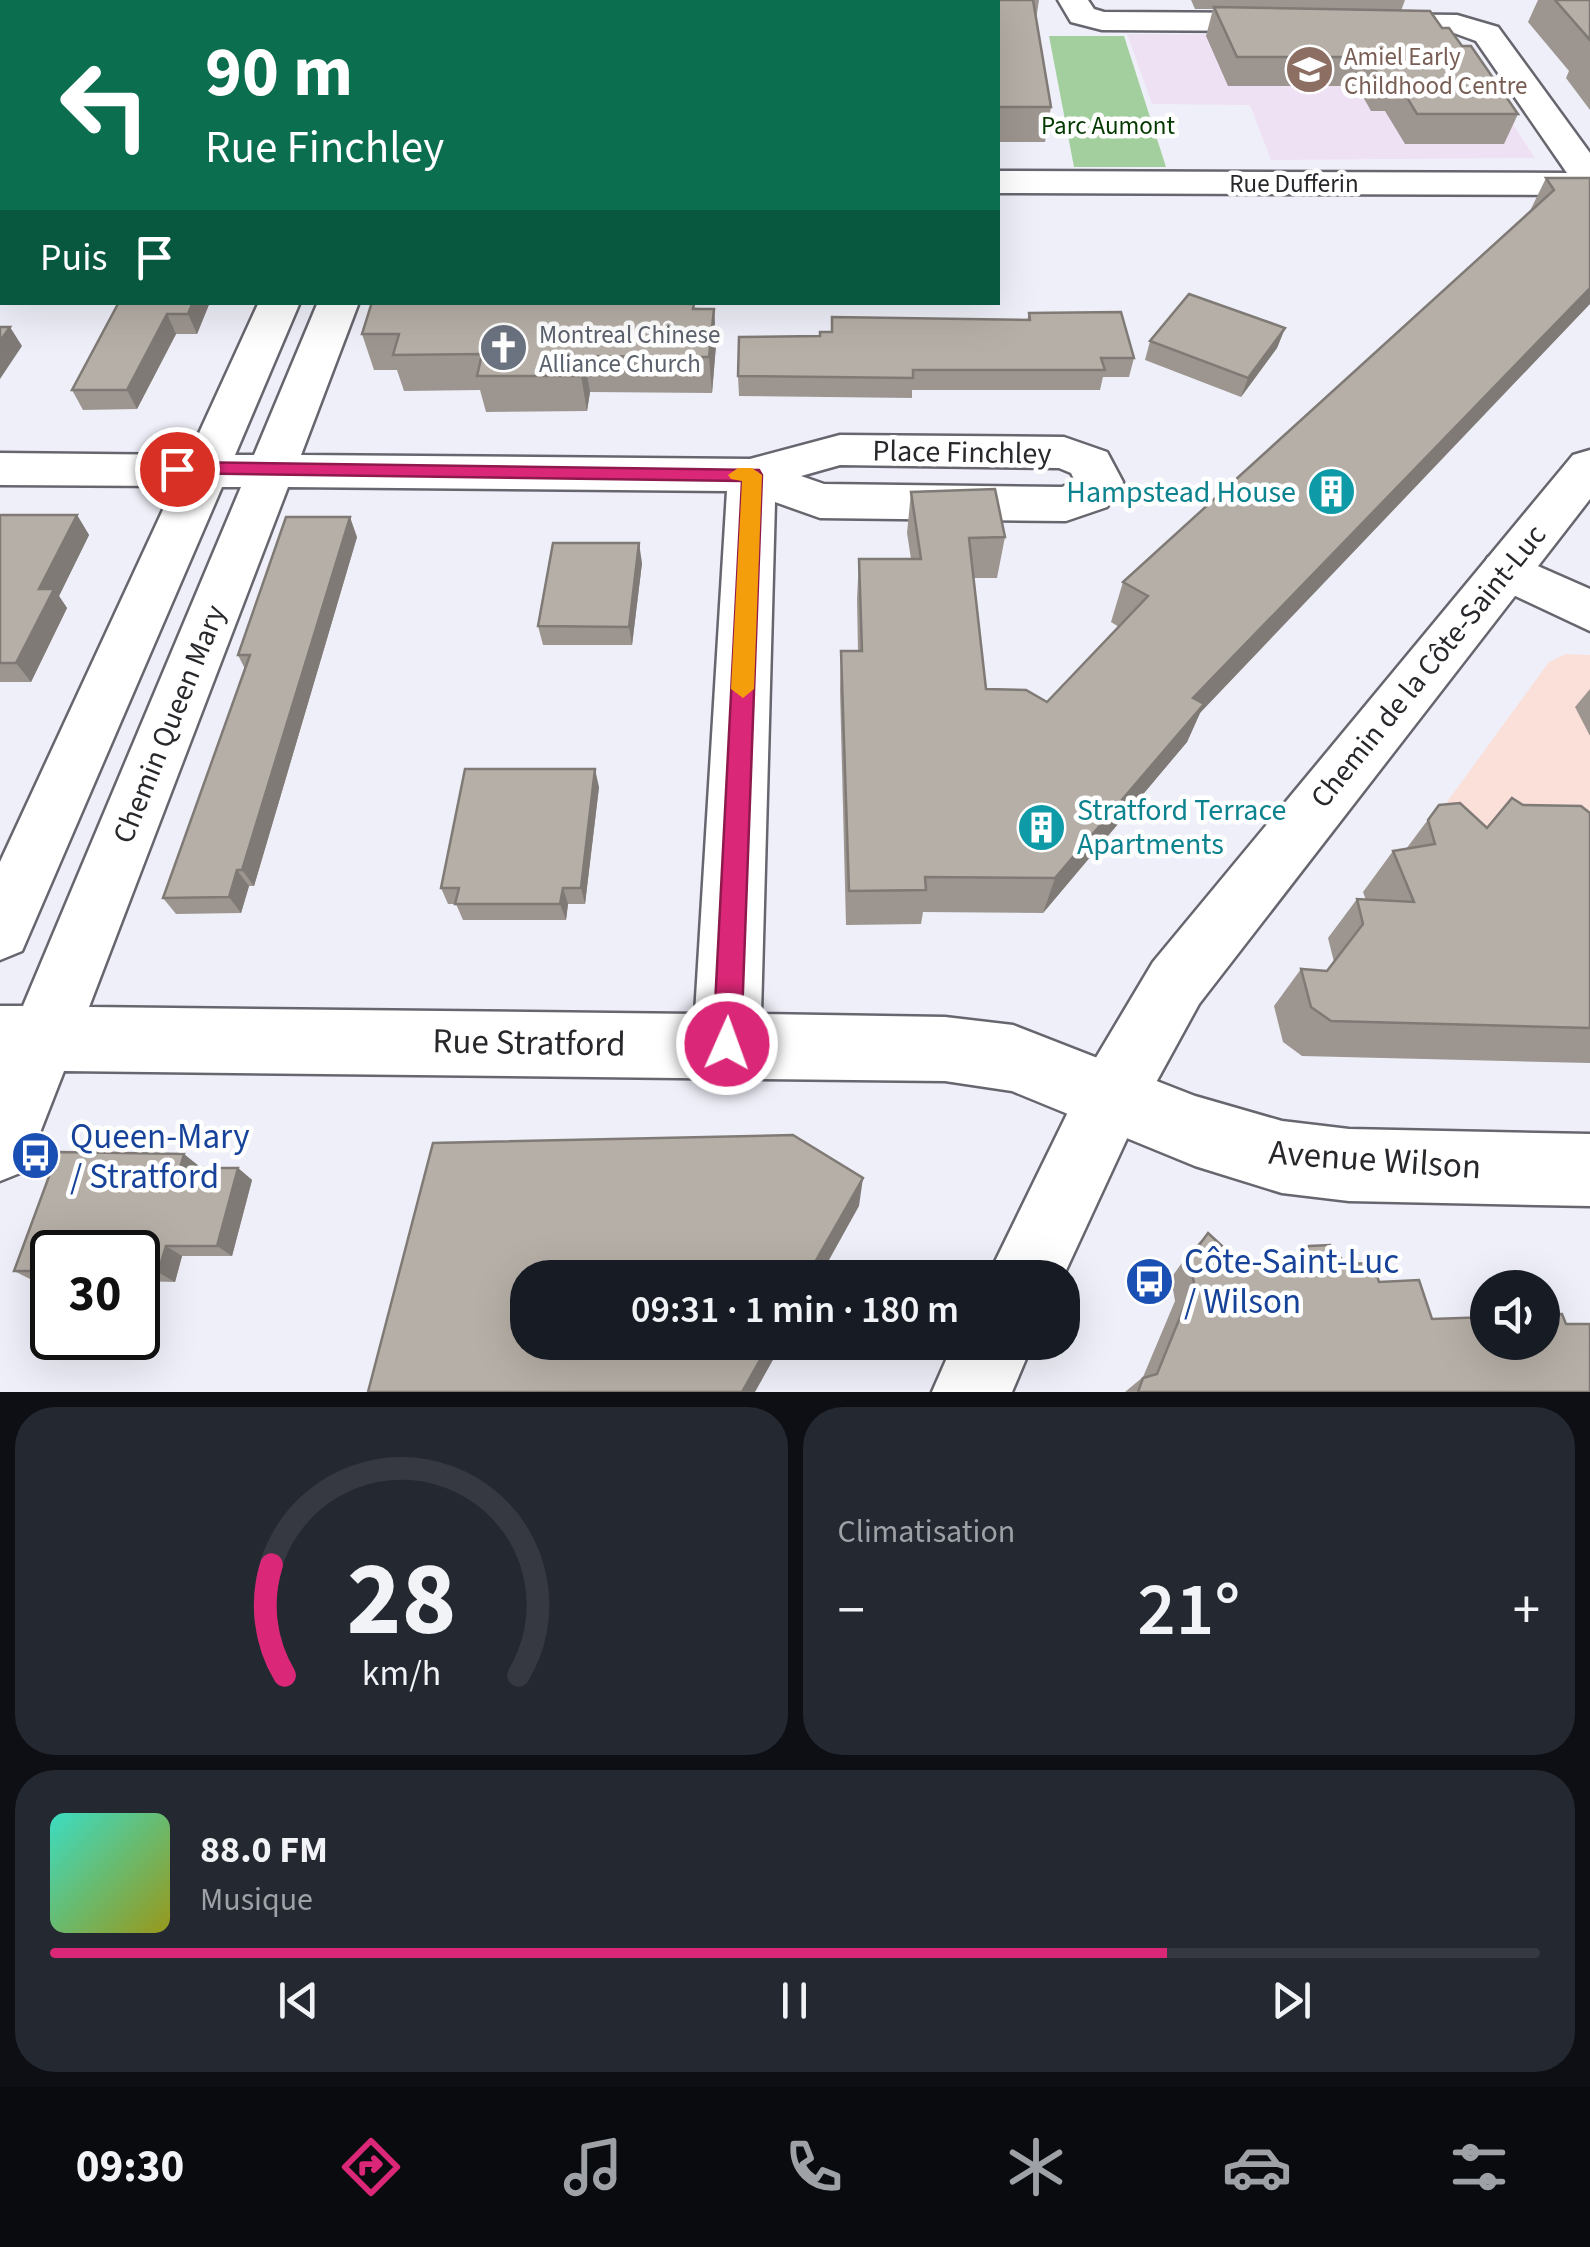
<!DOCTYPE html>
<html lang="fr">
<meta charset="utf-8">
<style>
:root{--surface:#171b24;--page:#242831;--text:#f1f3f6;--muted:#9ea1a6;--line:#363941;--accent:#db2777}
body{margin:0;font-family:"Source Sans 3",sans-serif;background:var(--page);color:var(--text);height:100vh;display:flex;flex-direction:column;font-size:38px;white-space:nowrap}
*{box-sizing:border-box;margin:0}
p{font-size:32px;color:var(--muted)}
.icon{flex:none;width:55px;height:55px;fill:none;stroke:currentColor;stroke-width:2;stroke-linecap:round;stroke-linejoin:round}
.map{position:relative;height:1392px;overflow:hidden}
.side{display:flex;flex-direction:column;gap:15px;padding:15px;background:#0d0f14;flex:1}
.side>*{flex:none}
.guide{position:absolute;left:0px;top:0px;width:1000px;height:305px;box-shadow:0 10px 40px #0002;background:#0b6e4f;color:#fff;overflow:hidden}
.fabs{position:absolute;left:1470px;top:1270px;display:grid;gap:20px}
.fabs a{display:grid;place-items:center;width:90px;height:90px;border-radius:50%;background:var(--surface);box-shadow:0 10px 40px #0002;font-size:50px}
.speed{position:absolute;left:30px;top:1230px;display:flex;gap:20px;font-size:50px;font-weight:700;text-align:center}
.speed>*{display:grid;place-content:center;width:130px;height:130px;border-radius:50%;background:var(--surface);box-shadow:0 10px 40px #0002;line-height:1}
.speed .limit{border:5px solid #111;border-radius:15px;background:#fff;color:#111}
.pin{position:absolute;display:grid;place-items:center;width:85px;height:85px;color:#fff;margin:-42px;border:5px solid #fff;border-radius:50%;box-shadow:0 2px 10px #0007}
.me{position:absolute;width:110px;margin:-55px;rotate:2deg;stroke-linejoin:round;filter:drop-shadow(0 0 8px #0008)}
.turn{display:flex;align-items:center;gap:35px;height:210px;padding:0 40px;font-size:45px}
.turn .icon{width:130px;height:130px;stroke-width:2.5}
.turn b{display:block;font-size:70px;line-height:85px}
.then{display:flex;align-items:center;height:95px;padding:0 40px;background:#0003;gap:20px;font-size:38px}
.big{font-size:75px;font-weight:600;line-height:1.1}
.side .widget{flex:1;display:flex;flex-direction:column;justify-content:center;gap:15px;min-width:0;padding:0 35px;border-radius:40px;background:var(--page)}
.side .dial{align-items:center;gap:0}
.dial svg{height:260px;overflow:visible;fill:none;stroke:var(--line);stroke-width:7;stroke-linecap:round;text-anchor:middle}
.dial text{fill:var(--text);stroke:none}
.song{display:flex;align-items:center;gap:30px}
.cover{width:120px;height:120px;border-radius:15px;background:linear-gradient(135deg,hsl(170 70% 55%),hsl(60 70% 35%))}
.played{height:10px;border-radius:5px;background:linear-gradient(90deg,var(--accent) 75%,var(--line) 75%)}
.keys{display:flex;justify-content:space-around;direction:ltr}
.heat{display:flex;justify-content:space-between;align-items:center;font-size:55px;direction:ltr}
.side .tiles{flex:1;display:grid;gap:15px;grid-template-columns:1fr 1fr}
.widget:last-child{grid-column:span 2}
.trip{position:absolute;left:510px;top:1260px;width:570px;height:100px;border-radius:40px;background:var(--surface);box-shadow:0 10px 40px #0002;font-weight:600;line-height:100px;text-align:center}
.menu{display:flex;height:160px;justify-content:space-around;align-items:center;background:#090b0e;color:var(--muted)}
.menu .icon{width:70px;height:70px}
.menu .on{color:var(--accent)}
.menu b{font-size:45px;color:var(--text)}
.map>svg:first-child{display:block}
.commercial{fill:#fae0d8}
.education{fill:#efe1f4}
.green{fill:#a3cf9e}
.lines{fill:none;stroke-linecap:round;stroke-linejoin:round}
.minor-casing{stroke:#67666f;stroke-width:5}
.major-casing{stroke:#67666f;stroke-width:5}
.minor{fill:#fff;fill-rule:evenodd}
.major{fill:#fff;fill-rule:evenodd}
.wall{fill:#9d9690}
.shaded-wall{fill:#7f7a75}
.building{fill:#b6afa7;stroke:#7f7a75;stroke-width:2.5}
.route{fill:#db2777;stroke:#8e194d;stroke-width:2.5}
.slow{fill:#f59e0b}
.labels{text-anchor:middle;stroke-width:9;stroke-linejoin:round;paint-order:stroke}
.far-education-label{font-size:25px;fill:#785e54;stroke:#fff;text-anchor:start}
.far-park-label{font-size:25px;fill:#043901;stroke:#fff}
.far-street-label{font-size:25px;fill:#28282c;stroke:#fff}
.far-worship-label{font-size:25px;fill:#5b616d;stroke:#fff;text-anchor:start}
.street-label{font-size:30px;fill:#28282c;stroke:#fff}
.culture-label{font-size:30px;fill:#0d838f;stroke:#fff;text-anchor:end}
.near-street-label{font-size:35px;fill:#28282c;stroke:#fff}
.near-transit-label{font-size:35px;fill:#164399;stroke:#fff;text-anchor:start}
</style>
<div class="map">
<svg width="1590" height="1392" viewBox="0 0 1590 1392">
<rect width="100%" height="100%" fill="#efeff9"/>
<!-- commercial -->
<path class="commercial" d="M1566,654L1590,655V843L1420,839L1549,662Z"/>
<!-- education -->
<path class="education" d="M1127,34L1455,35L1535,158L1271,160L1250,105L1152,104Z"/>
<!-- green -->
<path class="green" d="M1049,36H1124L1166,167H1074Z"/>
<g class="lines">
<defs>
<g id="minor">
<path d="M1058,0H1088L1094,9L1104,12L1283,13L1294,15L1299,22L1294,29L1283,31L1102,30L1071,22Z"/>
<path d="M1364,14L1457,15L1498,27L1590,153V195L998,193V171L1567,173L1476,41L1454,33L1353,30L1348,23L1353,16Z"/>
<rect x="0" y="167" width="2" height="22"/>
<path d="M259,302H300L235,455H254L318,302H359L301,455L750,459L840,435L1064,437L1107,452L1123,482L1107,507L1066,521L820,518L775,502L761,1014L945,1017L1013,1025L1195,1096L1282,1121L1349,1129L1590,1134V1206L1349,1201L1282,1193L1195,1166L1012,1091L945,1081L64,1071L25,1171L0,1181V1006H23L241,487H222L22,951L0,960V862L174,486L0,485V453L189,455ZM840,465L1059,468L1071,473L1075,481L1062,487L824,484L801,476ZM288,487L727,491L695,1014L89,1007Z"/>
<path d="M1506,552L1590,589V631L1488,583L1481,570L1488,557Z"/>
</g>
<g id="major">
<path d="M1590,450V499L1199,1004L1136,1119L1062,1279L987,1278L1088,1071L1153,962L1573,455Z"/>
<path d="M954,1342H1033L1012,1392H932Z"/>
</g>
</defs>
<!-- minor casing -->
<use href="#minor" class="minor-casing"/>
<!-- major casing -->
<use href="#major" class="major-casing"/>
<!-- minor -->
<use href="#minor" class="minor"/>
<!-- major -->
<use href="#major" class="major"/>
</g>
<!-- wall -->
<g class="wall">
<path d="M0,0H377L376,2H2V134H0Z"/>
<path d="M484,0H1039L1036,20L1051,107L1045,142H998V2Z"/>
<path d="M1191,0H1405L1401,11L1442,28L1462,46L1518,114L1504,144H1405L1385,111H1371L1357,86H1228L1206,36L1213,9H1195Z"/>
<path d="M1538,0H1590V110L1566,78L1569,71L1528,22Z"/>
<path d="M1546,178H1590L1200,713L1187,742L1043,913L923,912L921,924L846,925L840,690L841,651H858L857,599L859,559H911L907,533L911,492L1005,537L997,578H974L986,689L1047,702L1119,627L1111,622L1123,582L1529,213Z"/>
<rect x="0" y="195" width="2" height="67"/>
<path d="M119,302H210L197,334H176L137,409L83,410L72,390Z"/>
<path d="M633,303L714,309L716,345L712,393L590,392L587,411L486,412L480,390L404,391L397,370H374L362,334Z"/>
<path d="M1029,313L1134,358L1129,377H1103L1100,390H912V398L739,396L738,376L832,332L1027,320Z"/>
<path d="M1285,328L1277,348L1241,397L1145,360L1150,341Z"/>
<path d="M0,515H77L89,535L59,596L67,608L31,682H0Z"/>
<path d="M357,537L254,886H249L241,913L176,914L163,898L245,669L238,655Z"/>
<path d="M642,563L632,645H543L538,626Z"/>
<path d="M1590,689V736L1575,707Z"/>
<path d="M599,787L585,904H568L566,920H463L456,904H448L441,888Z"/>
<path d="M1439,805L1487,828L1523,805L1590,813V1063L1302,1056L1283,1042L1274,1006L1301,969L1327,971L1334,962L1328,938L1357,899L1366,900L1363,892L1393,851L1406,849Z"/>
<path d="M199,1166V1168H238L252,1180L232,1256H182L175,1282L138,1281V1252H52V1281H34L14,1271Z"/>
<path d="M1208,1233L1236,1259L1291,1261L1309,1246L1379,1282L1432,1319L1566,1324L1590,1392H1125L1143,1377L1175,1301L1171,1278L1189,1253Z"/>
</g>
<!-- shaded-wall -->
<g class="shaded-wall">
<path d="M352,0H377L376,2H351Z"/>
<path d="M1590,288V304L1200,713L1187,742L1043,913L1055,878L1193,698Z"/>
<path d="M193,302H210L197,334L188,314Z"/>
<path d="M714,309L716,345L712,393L709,357Z"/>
<path d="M167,314L176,334L137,409L127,390Z"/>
<path d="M10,327L22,346L0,379V341Z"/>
<path d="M1285,328L1277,348L1241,397L1248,378Z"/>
<path d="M584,356L590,392L587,411L581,376Z"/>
<path d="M77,515L89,535L59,596L67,608L31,682L16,663L39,589Z"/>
<path d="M350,517L357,537L254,886L242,870Z"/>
<path d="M639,543L642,563L632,645L629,627Z"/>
<path d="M595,769L599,787L585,904L581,888Z"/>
<path d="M237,870L249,886L241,913L229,897Z"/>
<path d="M563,888L568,904L566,920L560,904Z"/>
<path d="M184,1154L199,1166L195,1181L180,1168Z"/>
<path d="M238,1168L252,1180L232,1256L217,1246Z"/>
<path d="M863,1178L859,1206L819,1278H806Z"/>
<path d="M166,1246L182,1256L175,1282L158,1272Z"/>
<path d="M770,1342H783L755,1392H742Z"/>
</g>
<!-- building -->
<g class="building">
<path d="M0,0H352L351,2H2V103H0Z"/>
<path d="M484,0H1033L1051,107H998V2H483Z"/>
<path d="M1555,0H1590V40Z"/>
<path d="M1214,7L1430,11L1442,28H1449L1462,46H1471L1518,114H1417L1397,81L1382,82L1367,57H1237Z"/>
<path d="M1546,178H1590V288L1193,698L1204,704L1055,878L925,877L926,890L849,891L841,651H862L859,559H921L911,492L995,489L1005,537L969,538L986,689L1026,690L1047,702L1148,596L1123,582L1554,190Z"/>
<rect x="0" y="195" width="2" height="48"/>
<path d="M1189,294L1285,328L1248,378L1150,341Z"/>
<path d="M119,302H193L188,314H167L127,390H72Z"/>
<path d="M372,302H625L694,304L693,309H714L709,357L584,356L581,376H477L482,354L393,355L399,334H362Z"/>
<path d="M1121,312L1134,358H1101L1105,370H913V378L738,376L739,337L820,336V332H832V317L1030,320L1029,313Z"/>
<path d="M0,327H10L0,341Z"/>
<path d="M0,515H77L39,589H54L16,663H0Z"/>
<path d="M286,517H350L242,870H237L229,897L163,898L250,655H238Z"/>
<path d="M553,543H639L629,627L538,626Z"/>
<path d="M465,769H595L581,888H563L560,904H455L459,888H441Z"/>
<path d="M1512,798L1523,805L1581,806L1590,813V1028L1331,1021L1311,1007L1301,969L1327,971L1363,924L1357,899L1414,902L1393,851L1435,844L1428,820L1439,805L1460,803L1487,828Z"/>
<path d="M793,1135L863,1178L806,1278H528V1342H770L742,1392H368L433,1143Z"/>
<path d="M58,1152L184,1154L180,1168H238L217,1246H166L158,1272H138V1252H52V1271H14Z"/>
<path d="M1208,1233L1236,1259L1292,1261L1309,1246L1330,1245L1346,1264L1373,1263L1379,1282L1419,1280L1432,1319L1488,1317V1342H1542V1314H1562L1566,1324H1590V1392H1138L1143,1378L1157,1374L1194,1283L1189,1259Z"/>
</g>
<!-- route -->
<path class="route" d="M177,462L759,470L762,475L741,1044L737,1053L727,1057L717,1053L713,1044L742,481L170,473V464Z"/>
<!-- slow -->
<path class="slow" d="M752,468L762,475L754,689L743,698L731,689L742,481L731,479L728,475L738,468Z"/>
<!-- icons -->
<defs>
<symbol id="school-disc" viewBox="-11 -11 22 22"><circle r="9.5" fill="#8d6e63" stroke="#fff"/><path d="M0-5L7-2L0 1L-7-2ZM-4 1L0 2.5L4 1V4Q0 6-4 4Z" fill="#fff"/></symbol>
<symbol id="church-disc" viewBox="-11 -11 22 22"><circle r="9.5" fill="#6b7280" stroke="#fff"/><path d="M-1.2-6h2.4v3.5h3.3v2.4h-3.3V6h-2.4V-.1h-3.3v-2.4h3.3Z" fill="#fff"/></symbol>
<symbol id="building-disc" viewBox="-11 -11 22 22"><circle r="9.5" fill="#0f9aa8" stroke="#fff"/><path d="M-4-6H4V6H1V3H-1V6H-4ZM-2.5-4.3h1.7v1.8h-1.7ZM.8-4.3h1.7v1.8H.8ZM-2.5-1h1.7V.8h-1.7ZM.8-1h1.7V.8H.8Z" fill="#fff"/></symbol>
<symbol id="bus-disc" viewBox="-11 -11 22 22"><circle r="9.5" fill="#1a4fb4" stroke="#fff"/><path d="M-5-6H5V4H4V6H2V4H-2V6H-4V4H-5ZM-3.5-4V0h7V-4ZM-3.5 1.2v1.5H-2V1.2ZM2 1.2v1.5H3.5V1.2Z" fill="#fff"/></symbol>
</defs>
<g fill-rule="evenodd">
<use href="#school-disc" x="1282" y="42" width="55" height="55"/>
<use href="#church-disc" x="476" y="320" width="55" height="55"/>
<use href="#building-disc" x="1304" y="464" width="55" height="55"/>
<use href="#building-disc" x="1014" y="800" width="55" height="55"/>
<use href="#bus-disc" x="8" y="1128" width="55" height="55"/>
<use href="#bus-disc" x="1122" y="1254" width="55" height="55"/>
</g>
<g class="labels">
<!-- far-education labels -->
<g class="far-education-label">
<text x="1344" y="65">Amiel Early<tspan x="1344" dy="29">Childhood Centre</tspan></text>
</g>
<!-- far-park labels -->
<g class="far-park-label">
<text x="1108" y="134">Parc Aumont</text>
</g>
<!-- far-street labels -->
<g class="far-street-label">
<text x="1294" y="192">Rue Dufferin</text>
</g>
<!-- far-worship labels -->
<g class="far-worship-label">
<text x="539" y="343">Montreal Chinese<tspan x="539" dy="29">Alliance Church</tspan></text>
</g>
<!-- street labels -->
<g class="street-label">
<text transform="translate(962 452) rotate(1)" y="10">Place Finchley</text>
<text transform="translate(1428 666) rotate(-51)" y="10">Chemin de la Côte-Saint-Luc</text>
<text transform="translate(169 724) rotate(-68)" y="10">Chemin Queen Mary</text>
</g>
<!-- culture labels -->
<g class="culture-label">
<text x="1296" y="502">Hampstead House</text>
<text x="1077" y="820" text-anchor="start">Stratford Terrace<tspan x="1077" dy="34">Apartments</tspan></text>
</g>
<!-- near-street labels -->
<g class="near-street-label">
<text transform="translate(529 1042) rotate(1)" y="12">Rue Stratford</text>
<text transform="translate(1375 1159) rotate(4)" y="12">Avenue Wilson</text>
</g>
<!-- near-transit labels -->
<g class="near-transit-label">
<text x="70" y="1148">Queen-Mary<tspan x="70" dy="40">/ Stratford</tspan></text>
<text x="1184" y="1273">Côte-Saint-Luc<tspan x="1184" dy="40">/ Wilson</tspan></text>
</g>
</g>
</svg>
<div class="fabs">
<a><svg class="icon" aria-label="sound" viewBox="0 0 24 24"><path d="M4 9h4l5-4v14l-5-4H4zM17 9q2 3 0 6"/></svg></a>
</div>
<div class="speed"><div class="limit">30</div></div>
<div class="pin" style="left:177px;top:469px;background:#d93025"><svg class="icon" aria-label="arrive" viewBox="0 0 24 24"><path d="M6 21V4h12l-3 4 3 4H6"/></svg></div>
<svg class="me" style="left:727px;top:1044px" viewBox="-20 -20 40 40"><circle r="17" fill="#db2777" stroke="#fff" stroke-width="3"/><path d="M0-11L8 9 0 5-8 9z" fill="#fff"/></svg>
<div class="trip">09:31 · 1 min · 180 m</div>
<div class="guide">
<div class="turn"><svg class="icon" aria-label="left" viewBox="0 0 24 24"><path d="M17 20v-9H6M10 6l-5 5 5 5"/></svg><div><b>90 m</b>Rue Finchley</div></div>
<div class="then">Puis<svg class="icon" aria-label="arrive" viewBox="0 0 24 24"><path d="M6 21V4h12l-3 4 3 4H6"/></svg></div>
</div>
</div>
<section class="side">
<div class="tiles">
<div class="widget dial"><svg viewBox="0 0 100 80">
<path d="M14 69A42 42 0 1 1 86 69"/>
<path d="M14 69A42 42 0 0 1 10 35" stroke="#db2777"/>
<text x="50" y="56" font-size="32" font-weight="700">28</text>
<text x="50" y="72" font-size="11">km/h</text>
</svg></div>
<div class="widget"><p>Climatisation</p>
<div class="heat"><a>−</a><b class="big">21°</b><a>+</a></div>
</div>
<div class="widget">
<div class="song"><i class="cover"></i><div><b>88.0 FM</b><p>Musique</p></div></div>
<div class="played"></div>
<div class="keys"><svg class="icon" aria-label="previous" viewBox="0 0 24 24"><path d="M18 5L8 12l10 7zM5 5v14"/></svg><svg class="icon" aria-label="pause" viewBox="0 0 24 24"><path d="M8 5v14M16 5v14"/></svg><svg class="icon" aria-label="next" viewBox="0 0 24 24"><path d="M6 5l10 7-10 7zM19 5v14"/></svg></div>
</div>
</div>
</section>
<nav class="menu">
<b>09:30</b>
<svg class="icon on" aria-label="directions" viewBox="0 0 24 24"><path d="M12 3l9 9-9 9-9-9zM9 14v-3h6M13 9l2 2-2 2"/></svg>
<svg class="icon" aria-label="music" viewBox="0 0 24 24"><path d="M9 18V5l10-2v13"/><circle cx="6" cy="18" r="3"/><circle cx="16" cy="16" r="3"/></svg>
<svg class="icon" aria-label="phone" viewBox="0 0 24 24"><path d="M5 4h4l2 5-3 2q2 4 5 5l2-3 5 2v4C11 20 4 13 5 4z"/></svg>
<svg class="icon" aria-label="climate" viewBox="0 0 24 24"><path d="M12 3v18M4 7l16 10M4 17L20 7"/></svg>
<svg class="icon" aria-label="car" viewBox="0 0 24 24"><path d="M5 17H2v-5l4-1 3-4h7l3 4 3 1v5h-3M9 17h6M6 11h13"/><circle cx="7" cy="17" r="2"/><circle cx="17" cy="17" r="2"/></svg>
<svg class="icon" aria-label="filters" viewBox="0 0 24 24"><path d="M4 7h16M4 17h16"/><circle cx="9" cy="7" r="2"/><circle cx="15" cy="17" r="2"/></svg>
</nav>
